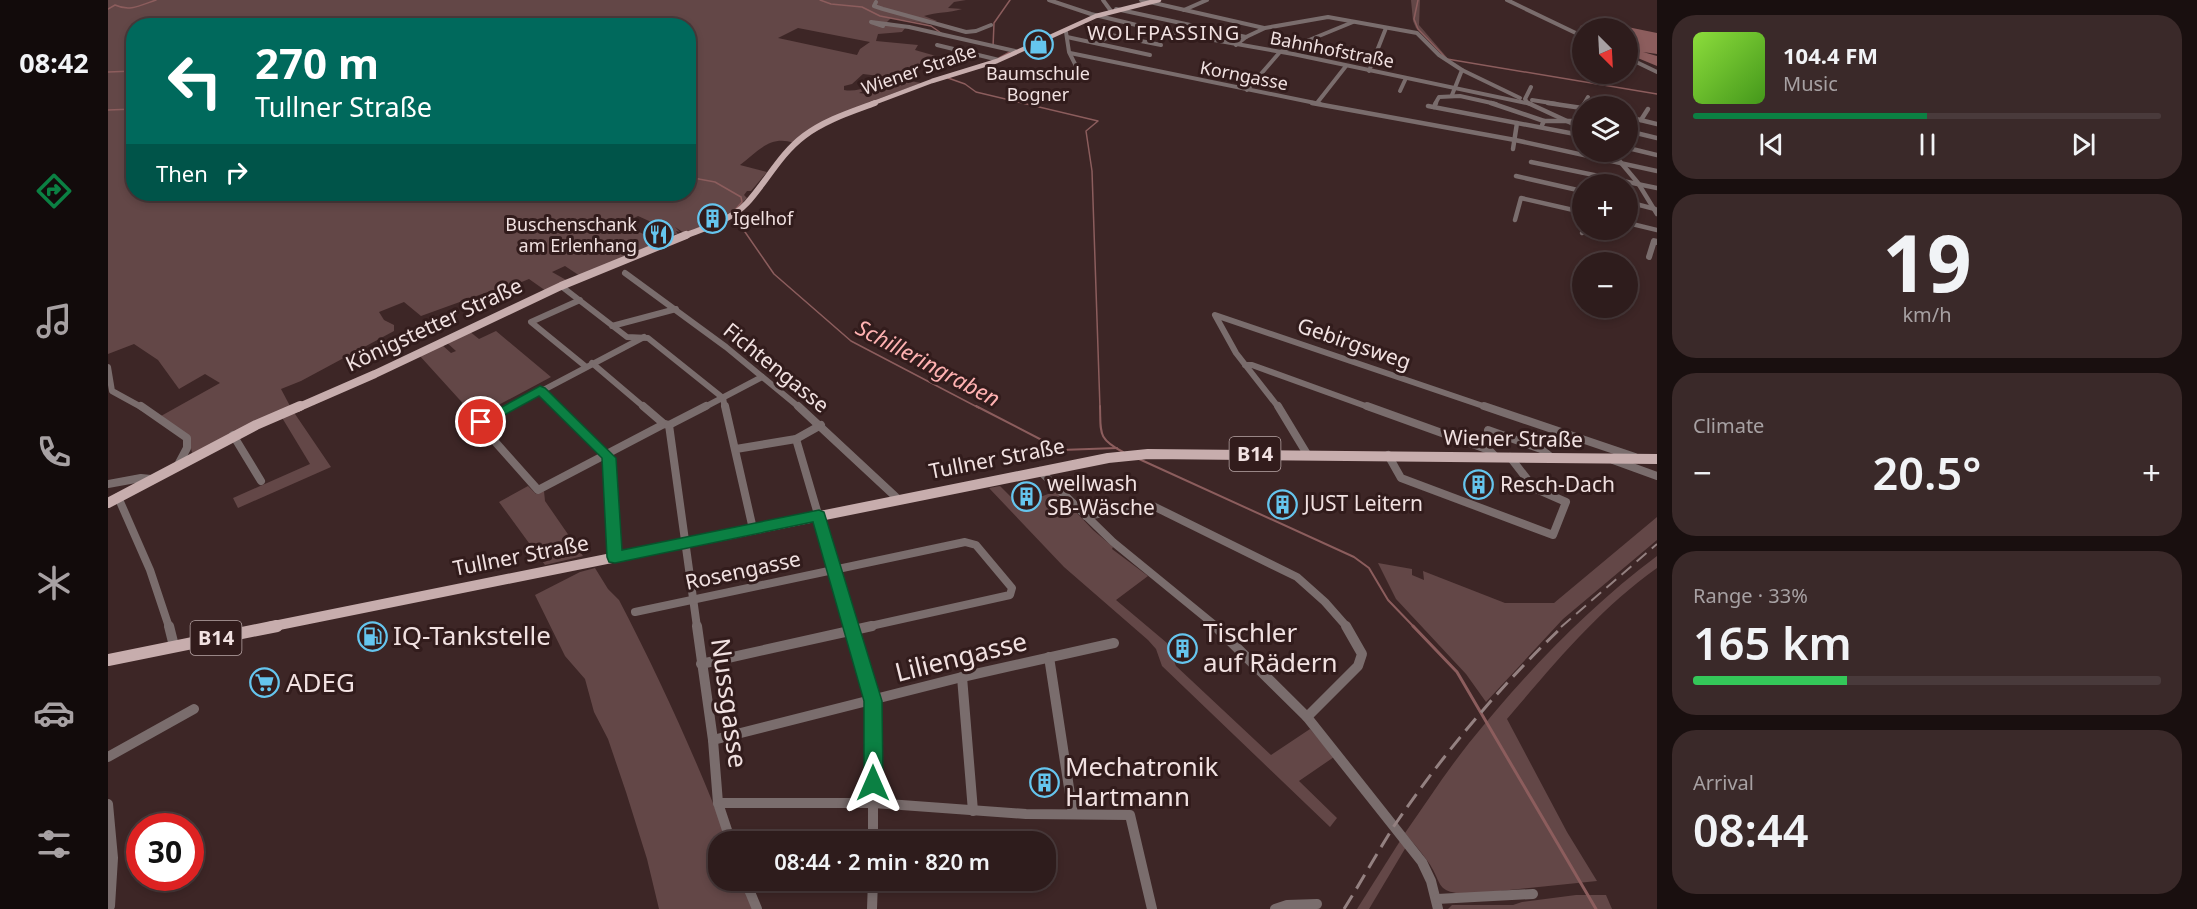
<!DOCTYPE html>
<meta charset="utf-8">
<style>
:root{--surface:#2e1c1c;--page:#3a2929;--text:#f1f3f6;--muted:#a7a1a3;--line:#493a3b;--accent:#0b8043}
body{margin:0;font-family:"Noto Sans",sans-serif;background:var(--page);color:var(--text);height:100vh;display:flex;flex-direction:column;font-size:22px;white-space:nowrap}
*{box-sizing:border-box;margin:0}
p{font-size:20px;color:var(--muted)}
.icon{flex:none;width:33px;height:33px;fill:none;stroke:currentColor;stroke-width:2;stroke-linecap:round;stroke-linejoin:round}
.map{position:relative;flex:1;overflow:hidden}
.details{display:flex;flex-direction:column;gap:15px;padding:15px;background:#190f0f;width:540px}
.details>*{flex:none}
.hud{position:absolute;left:18px;top:18px;width:570px;height:183px;border-radius:24px;box-shadow:0 3px 9px #0003,0 0 0 2px var(--line);background:#00695c;color:#fff;overflow:hidden}
.needle{width:39px;rotate:156deg}
.fabs{position:absolute;left:1464px;top:18px;display:grid;gap:12px}
.fabs a{display:grid;place-items:center;width:66px;height:66px;border-radius:50%;background:var(--surface);box-shadow:0 3px 9px #0003,0 0 0 2px var(--line);font-size:30px}
.speed{position:absolute;left:18px;top:813px;display:flex;gap:12px;font-size:30px;font-weight:700;text-align:center}
.speed>*{display:grid;place-content:center;width:78px;height:78px;border-radius:50%;background:var(--surface);box-shadow:0 3px 9px #0003,0 0 0 2px var(--line);line-height:1}
.speed .limit{border:9px solid #d22;background:#fff;color:#111}
.pin{position:absolute;display:grid;place-items:center;width:51px;height:51px;color:#fff;margin:-26px;border:3px solid #fff;border-radius:50%;box-shadow:0 2px 6px #0007}
.me{position:absolute;width:66px;margin:-33px;rotate:0deg;stroke-linejoin:round;filter:drop-shadow(0 0 4px #0008)}
.turn{display:flex;align-items:center;gap:21px;height:126px;padding:0 30px;font-size:27px}
.turn .icon{width:78px;height:78px;stroke-width:2.5}
.turn b{display:block;font-size:42px;line-height:51px}
.then{display:flex;align-items:center;height:57px;padding:0 30px;background:#0003;gap:12px;font-size:22px}
.big{font-size:45px;font-weight:600;line-height:1.1}
.details .tile{flex:1;display:flex;flex-direction:column;justify-content:center;gap:9px;min-width:0;padding:0 21px;border-radius:24px;background:var(--page)}
.details .dial{align-items:center;gap:0}
.dial b{font-size:78px;line-height:1}
.song{display:flex;align-items:center;gap:18px}
.cover{width:72px;height:72px;border-radius:9px;background:linear-gradient(135deg,hsl(90 70% 55%),hsl(100 70% 35%))}
.played{height:6px;border-radius:3px;background:linear-gradient(90deg,var(--accent) 50%,var(--line) 50%)}
.keys{display:flex;justify-content:space-around;direction:ltr}
.heat{display:flex;justify-content:space-between;align-items:center;font-size:33px;direction:ltr}
.charge{height:9px;border-radius:4px;background:linear-gradient(90deg,#34c759 33%,var(--line) 0)}
.trip{position:absolute;left:600px;top:831px;width:348px;height:60px;border-radius:24px;background:var(--surface);box-shadow:0 3px 9px #0003,0 0 0 2px var(--line);font-weight:600;line-height:60px;text-align:center}
main{display:flex;flex:1;min-height:0}
.menu{display:flex;flex-direction:column;width:108px;justify-content:space-around;align-items:center;background:#120b0b;color:var(--muted)}
.menu .icon{width:42px;height:42px}
.menu .active{color:var(--accent)}
.menu b{font-size:27px;color:var(--text)}
.map>svg:first-child{display:block}
.green{fill:#634747;fill-rule:evenodd}
.water{fill:#8c5d5d}
.lines{fill:none;stroke-linecap:round;stroke-linejoin:round}
.stream-far2{stroke:#8c5d5d;stroke-width:1.5}
.stream-far1{stroke:#8c5d5d;stroke-width:2}
.stream{stroke:#8c5d5d;stroke-width:3}
.minor-far4{stroke:#7a6d6d;stroke-width:4}
.minor-far3{stroke:#7a6d6d;stroke-width:4.5}
.minor-far2{stroke:#7a6d6d;stroke-width:6}
.minor-far1{stroke:#7a6d6d;stroke-width:8}
.minor{stroke:#7a6d6d;stroke-width:10}
.major-far4{stroke:#c7adad;stroke-width:4.5}
.major-far3{stroke:#c7adad;stroke-width:6}
.major-far2{stroke:#c7adad;stroke-width:8}
.major-far1{stroke:#c7adad;stroke-width:10}
.major{stroke:#c7adad;stroke-width:12}
.rail-far1{stroke:#948181;stroke-width:2;stroke-dasharray:13 7;stroke-linecap:butt}
.rail{stroke:#948181;stroke-width:3;stroke-dasharray:16 8;stroke-linecap:butt}
.route{fill:#0b8043;stroke:#07532c;stroke-width:1.5}
.labels{text-anchor:middle;stroke-width:6;stroke-linejoin:round;paint-order:stroke}
.far-street-label{font-size:18px;fill:#f1e1e1;stroke:#321c1c}
.far-poi-label{font-size:18px;fill:#f1e1e1;stroke:#321c1c}
.far-quarter-label{font-size:20px;letter-spacing:1.5px;fill:#f1e1e1;stroke:#321c1c}
.shield{fill:#321c1c;stroke:#b8a6a6;stroke-width:1.5}
.shield-label{font-size:20px;font-weight:bold;fill:#f1e1e1}
.street-label{font-size:21px;fill:#f1e1e1;stroke:#321c1c}
.poi-label{font-size:21px;fill:#f1e1e1;stroke:#321c1c;text-anchor:start}
.water-label{font-size:22px;font-style:italic;fill:#ffb1b1;stroke:#321c1c}
.near-poi-label{font-size:26px;fill:#f1e1e1;stroke:#321c1c;text-anchor:start}
.near-street-label{font-size:26px;fill:#f1e1e1;stroke:#321c1c}
</style>
<main>
<nav class="menu">
<b>08:42</b>
<svg class="icon active" aria-label="directions" viewBox="0 0 24 24"><path d="M12 3l9 9-9 9-9-9zM9 14v-3h6M13 9l2 2-2 2"/></svg>
<svg class="icon" aria-label="music" viewBox="0 0 24 24"><path d="M9 18V5l10-2v13"/><circle cx="6" cy="18" r="3"/><circle cx="16" cy="16" r="3"/></svg>
<svg class="icon" aria-label="phone" viewBox="0 0 24 24"><path d="M5 4h4l2 5-3 2q2 4 5 5l2-3 5 2v4C11 20 4 13 5 4z"/></svg>
<svg class="icon" aria-label="climate" viewBox="0 0 24 24"><path d="M12 3v18M4 7l16 10M4 17L20 7"/></svg>
<svg class="icon" aria-label="car" viewBox="0 0 24 24"><path d="M5 17H2v-5l4-1 3-4h7l3 4 3 1v5h-3M9 17h6M6 11h13"/><circle cx="7" cy="17" r="2"/><circle cx="17" cy="17" r="2"/></svg>
<svg class="icon" aria-label="filters" viewBox="0 0 24 24"><path d="M4 7h16M4 17h16"/><circle cx="9" cy="7" r="2"/><circle cx="15" cy="17" r="2"/></svg>
</nav>
<div class="map">
<svg width="1549" height="909" viewBox="0 0 1549 909">
<rect width="100%" height="100%" fill="#3d2626"/>
<!-- green -->
<g class="green">
<path d="M0,0H858L846,2L840,8L854,9C841,13 829,12 816,16L829,21L820,24L783,18L779,22L798,27L794,32L770,34L768,41L810,45L807,50L828,56L751,93L759,94L797,80L813,83L770,99L686,143C662,135 650,151 632,165L659,172L643,191H639L636,195L639,198C623,216 600,227 576,233L567,227L572,232L568,231L570,234L556,236L554,241L551,239L553,236L545,238L551,243L538,245H544L528,252L525,250L515,253L517,256L472,276L457,266L444,272L460,281L438,291L421,279L389,292L385,290L313,316L296,302L271,312L276,320L286,325V331L193,381L173,389L182,406L84,453L81,438L53,416L112,383L97,374L71,389L50,360L26,344L0,354ZM26,26H580V194H26ZM690,28L762,42L752,49L749,55L670,38ZM755,74L779,77L780,78C766,83 752,93 736,90V86L744,84ZM530,216L561,230L544,238L514,224Z"/>
<path d="M1303,0H1312L1311,25L1342,61L1308,28L1305,21Z"/>
<path d="M361,331L371,339L388,331L443,377L383,409L376,403L370,406L373,414L370,420L311,355L333,344L343,353L348,351L338,342Z"/>
<path d="M185,411L223,467L130,508L125,498L202,464L173,416Z"/>
<path d="M420,486L428,494L436,491L437,501L475,556L437,565L391,502Z"/>
<path d="M892,486L911,505L948,491L985,530L1005,547L1004,549L1040,576L1008,600L1059,643L1068,666L1163,755L1202,729L1226,757L1191,781L1229,818L1222,827L1054,666L1048,649L1040,640L956,567L881,488Z"/>
<path d="M1549,517V540L1455,619L1378,702L1358,674L1288,599L1270,563L1304,569V575L1316,580L1315,571L1397,603H1446Z"/>
<path d="M1549,556V568C1490,610 1446,664 1399,719L1459,832L1489,881L1363,894C1324,893 1337,884 1318,859C1312,850 1304,842 1297,833C1318,803 1338,772 1361,743C1416,675 1478,609 1549,556Z"/>
<path d="M487,568L500,589L511,600C552,679 588,758 620,841L610,842V880L634,881L645,909H551L539,859L518,792L500,739L486,712L477,679L457,656L427,595L472,572Z"/>
<path d="M1292,841L1298,847L1261,909H1249Z"/>
<path d="M1468,895H1498L1504,909H1340L1344,905H1405L1414,902Z"/>
</g>
<!-- water -->
<path class="water" d="M1490,21L1549,33V54L1535,52L1549,56V66L1520,54V50H1527L1520,48V28L1473,30L1472,26Z"/>
<g class="lines">
<!-- stream-far2 -->
<g class="stream-far2">
<path d="M712,0L723,4L754,7L772,16L823,26L833,33"/>
<path d="M1310,0L1306,19L1310,29L1339,59L1549,94"/>
<path d="M0,9L7,5C22,12 33,5 48,0"/>
<path d="M885,47L886,23L902,0"/>
<path d="M891,58L902,52"/>
<path d="M0,72L26,71"/>
<path d="M840,78L857,84L868,92L990,121L978,131L984,171L992,408"/>
<path d="M0,110L26,109"/>
<path d="M580,177L607,182L633,197L634,202L626,211"/>
<path d="M626,216L666,274L743,341L871,408"/>
</g>
<!-- stream-far1 -->
<g class="stream-far1">
<path d="M868,406L953,450L1009,448"/>
<path d="M992,406C993,433 989,438 1015,452"/>
<path d="M1031,459L1246,557L1261,568L1280,600L1306,627"/>
</g>
<!-- stream -->
<path class="stream" d="M1305,626L1349,672L1488,909"/>
<!-- minor-far4 -->
<g class="minor-far4">
<path d="M941,0L983,14L1049,30L1185,54L1423,104"/>
<path d="M995,0L1003,11"/>
<path d="M1033,0L1156,28"/>
<path d="M1399,0L1474,36"/>
<path d="M768,2L766,6L775,9L858,32L868,31L883,25"/>
<path d="M1008,9L1138,37"/>
<path d="M1076,10L1099,0"/>
<path d="M775,26L763,22L801,27L907,51"/>
<path d="M958,32L961,52L969,68"/>
<path d="M959,37L1042,55"/>
<path d="M990,43L1003,35L1053,45"/>
<path d="M829,45L891,60"/>
<path d="M1128,45L1138,37L1157,28L1220,17L1309,33L1331,55L1354,70L1344,95"/>
<path d="M962,53L1212,104"/>
<path d="M1520,58L1549,72"/>
<path d="M1354,70L1412,98"/>
<path d="M1261,71L1278,28"/>
<path d="M1139,90L1172,52L1245,22"/>
<path d="M1292,91L1298,78"/>
<path d="M1424,100L1449,104"/>
<path d="M1419,102L1417,99L1423,87"/>
<path d="M1209,103L1238,66"/>
<path d="M1327,104L1331,97L1352,96L1388,104"/>
<path d="M1476,104L1480,97"/>
</g>
<!-- minor-far3 -->
<g class="minor-far3">
<path d="M1204,103L1407,140L1549,171"/>
<path d="M1383,103L1436,121"/>
<path d="M1420,103L1474,128"/>
<path d="M1440,103L1474,108"/>
<path d="M1320,106L1467,134"/>
<path d="M1475,106L1477,103"/>
<path d="M1326,107L1328,103"/>
<path d="M1520,117L1549,124"/>
<path d="M1533,120L1540,109"/>
<path d="M1434,125L1436,121H1474"/>
<path d="M1520,131L1549,138"/>
<path d="M1520,148L1549,155"/>
<path d="M1405,149L1409,123"/>
<path d="M1504,152L1530,183L1549,214"/>
<path d="M1423,162L1549,188"/>
<path d="M1408,176L1474,191"/>
<path d="M1520,202L1547,209"/>
<path d="M1407,220L1413,198L1474,212"/>
<path d="M1520,223L1549,230"/>
<path d="M1474,233L1475,230"/>
</g>
<!-- minor-far2 -->
<g class="minor-far2">
<path d="M1541,257L1546,241L1549,242"/>
<path d="M517,273L618,347L692,408"/>
<path d="M453,286L519,337L540,338L615,398L617,408"/>
<path d="M472,300L423,322L477,366"/>
<path d="M504,326L568,309"/>
<path d="M484,363L537,408"/>
<path d="M1137,365H1144L1263,408"/>
<path d="M0,367L4,391L35,408"/>
<path d="M432,390L450,408"/>
<path d="M401,408L536,337"/>
<path d="M595,408L654,377"/>
<path d="M1171,408L1128,353L1107,315L1381,408"/>
</g>
<!-- minor-far1 -->
<g class="minor-far1">
<path d="M33,406L79,438V448L71,463"/>
<path d="M404,406L373,422L374,427L430,490L556,424"/>
<path d="M448,406L501,458L507,557"/>
<path d="M535,406L556,424L561,425L589,627"/>
<path d="M617,406L645,529"/>
<path d="M690,406L790,499"/>
<path d="M1170,406L1199,454"/>
<path d="M1259,406L1381,450L1388,457"/>
<path d="M1376,406L1527,457"/>
<path d="M561,425L598,406"/>
<path d="M1380,430L1433,449L1443,457"/>
<path d="M125,435L153,481"/>
<path d="M688,439L743,627"/>
<path d="M628,449L688,439L713,425"/>
<path d="M1280,455L1293,478L1445,535L1458,502L1426,488L1402,457"/>
<path d="M1505,460L1549,476"/>
<path d="M932,471L1005,542L1109,627"/>
<path d="M0,484L33,478L43,479"/>
<path d="M10,497L42,570L61,627"/>
<path d="M978,516L1043,505L1189,577L1217,602L1239,627"/>
<path d="M527,612L857,542L868,545L904,588L902,595L758,627"/>
</g>
<!-- minor -->
<g class="minor">
<path d="M61,626L66,646"/>
<path d="M589,626L605,740L610,803L623,842"/>
<path d="M743,626L765,701V842"/>
<path d="M1107,626L1199,717L1314,862L1323,881L1330,909"/>
<path d="M941,657L965,814"/>
<path d="M593,664L764,626"/>
<path d="M854,677L865,811"/>
<path d="M1199,717L1250,666L1254,654L1238,626"/>
<path d="M605,740L854,677L1006,643"/>
<path d="M0,757L86,709"/>
<path d="M610,803H766L918,814L1022,815L1044,909"/>
<path d="M0,804L5,858L2,906"/>
<path d="M637,880L649,909"/>
<path d="M1329,899L1425,894"/>
<path d="M764,909L765,880"/>
<path d="M1167,909L1179,905L1209,904"/>
</g>
<!-- major-far4 -->
<path class="major-far4" d="M763,104L824,81L889,61L988,16L1051,0"/>
<!-- major-far3 -->
<path class="major-far3" d="M574,237C596,228 622,221 639,203C659,181 672,154 696,136C717,120 743,112 767,103"/>
<!-- major-far2 -->
<path class="major-far2" d="M189,408L267,374L453,286L578,235"/>
<!-- major-far1 -->
<g class="major-far1">
<path d="M0,503L148,425L192,406"/>
<path d="M161,627L1000,458L1040,454L1549,459"/>
</g>
<!-- major -->
<path class="major" d="M0,660L169,626"/>
<!-- rail-far1 -->
<path class="rail-far1" d="M1453,627L1549,544"/>
<!-- rail -->
<path class="rail" d="M1236,909C1253,882 1269,853 1286,826C1335,754 1392,686 1455,626"/>
</g>
<!-- route -->
<path class="route" d="M432,386L437,388L508,458L514,550L711,510L716,512L774,701L775,783L772,789L765,792L759,789L756,783V701L705,522L507,563L501,562L499,557L494,458L431,396L378,425L373,427L367,422Z"/>
<!-- icons -->
<defs>
<symbol id="shop-ring" viewBox="-11 -11 22 22"><circle r="9.5" fill="#321c1c" stroke="#65c5ee" stroke-width="1.5"/><path d="M-5-2.5h2.3a2.7 3.5 0 0 1 5.4 0H5L5.5 6h-11ZM-1.5-2.5h3a1.5 2.3 0 0 0-3 0Z" fill="#65c5ee"/></symbol>
<symbol id="building-ring" viewBox="-11 -11 22 22"><circle r="9.5" fill="#321c1c" stroke="#65c5ee" stroke-width="1.5"/><path d="M-4-6H4V6H1V3H-1V6H-4ZM-2.5-4.3h1.7v1.8h-1.7ZM.8-4.3h1.7v1.8H.8ZM-2.5-1h1.7V.8h-1.7ZM.8-1h1.7V.8H.8Z" fill="#65c5ee"/></symbol>
<symbol id="restaurant-ring" viewBox="-11 -11 22 22"><circle r="9.5" fill="#321c1c" stroke="#65c5ee" stroke-width="1.5"/><path d="M-5-6h1v4h1v-4h1v4h1v-4h1v5L-1.5 .5V6h-2V.5L-5-1ZM5-6V6H3V1.5H1.5Q1.5-4 5-6Z" fill="#65c5ee"/></symbol>
<symbol id="fuel-ring" viewBox="-11 -11 22 22"><circle r="9.5" fill="#321c1c" stroke="#65c5ee" stroke-width="1.5"/><path d="M-5.5-6h7V0h2V4h1.3V-2.5L3-4.5l.8-.8L6-3V5H2.5V1h-1V6h-7ZM-4.2-4.7v3.2H.2V-4.7Z" fill="#65c5ee"/></symbol>
<symbol id="supermarket-ring" viewBox="-11 -11 22 22"><circle r="9.5" fill="#321c1c" stroke="#65c5ee" stroke-width="1.5"/><path d="M-6-5.5h2.5l.6 2H6L4.5 2H-2.5L-4.4-4H-6ZM-1.5 3.2a1.3 1.3 0 1 0 .1 0ZM3 3.2a1.3 1.3 0 1 0 .1 0Z" fill="#65c5ee"/></symbol>
</defs>
<g fill-rule="evenodd">
<use href="#shop-ring" x="914" y="28" width="33" height="33"/>
<use href="#building-ring" x="588" y="202" width="33" height="33"/>
<use href="#restaurant-ring" x="534" y="218" width="33" height="33"/>
<use href="#building-ring" x="1354" y="468" width="33" height="33"/>
<use href="#building-ring" x="902" y="480" width="33" height="33"/>
<use href="#building-ring" x="1158" y="488" width="33" height="33"/>
<use href="#fuel-ring" x="248" y="620" width="33" height="33"/>
<use href="#building-ring" x="1058" y="632" width="33" height="33"/>
<use href="#supermarket-ring" x="140" y="666" width="33" height="33"/>
<use href="#building-ring" x="920" y="766" width="33" height="33"/>
</g>
<g class="labels">
<!-- far-street labels -->
<g class="far-street-label">
<text transform="translate(1224 50) rotate(11)" y="6">Bahnhofstraße</text>
<text transform="translate(811 70) rotate(-19)" y="6">Wiener Straße</text>
<text transform="translate(1136 76) rotate(11)" y="6">Korngasse</text>
</g>
<!-- far-poi labels -->
<g class="far-poi-label">
<text x="930" y="80">Baumschule<tspan x="930" dy="21">Bogner</tspan></text>
<text x="625" y="225" text-anchor="start">Igelhof</text>
<text x="529" y="231" text-anchor="end">Buschenschank<tspan x="529" dy="21">am Erlenhang</tspan></text>
</g>
<!-- far-quarter labels -->
<g class="far-quarter-label">
<text x="1056" y="40">WOLFPASSING</text>
</g>
<!-- shield labels -->
<g class="shield">
<rect x="1121.5" y="437" width="51" height="34" rx="4.5"/>
<rect x="82.5" y="621" width="51" height="34" rx="4.5"/>
</g>
<g class="shield-label">
<text x="1147" y="461">B14</text>
<text x="108" y="645">B14</text>
</g>
<!-- street labels -->
<g class="street-label">
<text transform="translate(326 325) rotate(-25)" y="7">Königstetter Straße</text>
<text transform="translate(1246 344) rotate(19)" y="7">Gebirgsweg</text>
<text transform="translate(668 368) rotate(39)" y="7">Fichtengasse</text>
<text transform="translate(1405 439) rotate(1)" y="7">Wiener Straße</text>
<text transform="translate(889 459) rotate(-11)" y="7">Tullner Straße</text>
<text transform="translate(413 556) rotate(-11)" y="7">Tullner Straße</text>
<text transform="translate(635 571) rotate(-12)" y="7">Rosengasse</text>
</g>
<!-- poi labels -->
<g class="poi-label">
<text x="939" y="491">wellwash<tspan x="939" dy="24">SB-Wäsche</tspan></text>
<text x="1392" y="492">Resch-Dach</text>
<text x="1196" y="511">JUST Leitern</text>
</g>
<!-- water labels -->
<g class="water-label">
<text transform="translate(820 363) rotate(28)" y="8">Schilleringraben</text>
</g>
<!-- near-poi labels -->
<g class="near-poi-label">
<text x="1095" y="642">Tischler<tspan x="1095" dy="30">auf Rädern</tspan></text>
<text x="285" y="645">IQ-Tankstelle</text>
<text x="178" y="692">ADEG</text>
<text x="957" y="776">Mechatronik<tspan x="957" dy="30">Hartmann</tspan></text>
</g>
<!-- near-street labels -->
<g class="near-street-label">
<text transform="translate(853 657) rotate(-14)" y="9">Liliengasse</text>
<text transform="translate(621 703) rotate(82)" y="9">Nussgasse</text>
</g>
</g>
</svg>
<div class="fabs">
<a><svg class="needle" viewBox="-14 -14 28 28"><path d="M0-13l5 13h-10z" fill="#e53935"/><path d="M0 13l5-13h-10z" fill="#a7a1a3"/></svg></a>
<a><svg class="icon" aria-label="layers" viewBox="0 0 24 24"><path d="M12 4l9 5-9 5-9-5zM3 14l9 5 9-5"/></svg></a>
<a>+</a>
<a>−</a>
</div>
<div class="speed"><div class="limit">30</div></div>
<div class="pin" style="left:373px;top:422px;background:#d93025"><svg class="icon" aria-label="arrive" viewBox="0 0 24 24"><path d="M6 21V4h12l-3 4 3 4H6"/></svg></div>
<svg class="me" style="left:765px;top:783px" viewBox="-20 -20 40 40"><path d="M0-17L14 15 0 8-14 15z" fill="#0b8043" stroke="#fff" stroke-width="4"/></svg>
<div class="trip">08:44 · 2 min · 820 m</div>
<div class="hud">
<div class="turn"><svg class="icon" aria-label="left" viewBox="0 0 24 24"><path d="M17 20v-9H6M10 6l-5 5 5 5"/></svg><div><b>270 m</b>Tullner Straße</div></div>
<div class="then">Then<svg class="icon" aria-label="right" viewBox="0 0 24 24"><path d="M7 20v-9h11M14 6l5 5-5 5"/></svg></div>
</div>
</div>
<section class="details">
<div class="tile">
<div class="song"><i class="cover"></i><div><b>104.4 FM</b><p>Music</p></div></div>
<div class="played"></div>
<div class="keys"><svg class="icon" aria-label="previous" viewBox="0 0 24 24"><path d="M18 5L8 12l10 7zM5 5v14"/></svg><svg class="icon" aria-label="pause" viewBox="0 0 24 24"><path d="M8 5v14M16 5v14"/></svg><svg class="icon" aria-label="next" viewBox="0 0 24 24"><path d="M6 5l10 7-10 7zM19 5v14"/></svg></div>
</div>
<div class="tile dial"><b>19</b><p>km/h</p></div>
<div class="tile"><p>Climate</p>
<div class="heat"><a>−</a><b class="big">20.5°</b><a>+</a></div>
</div>
<div class="tile"><p>Range · 33%</p><b class="big">165 km</b><div class="charge"></div></div>
<div class="tile"><p>Arrival</p><b class="big">08:44</b></div>
</section>
</main>
